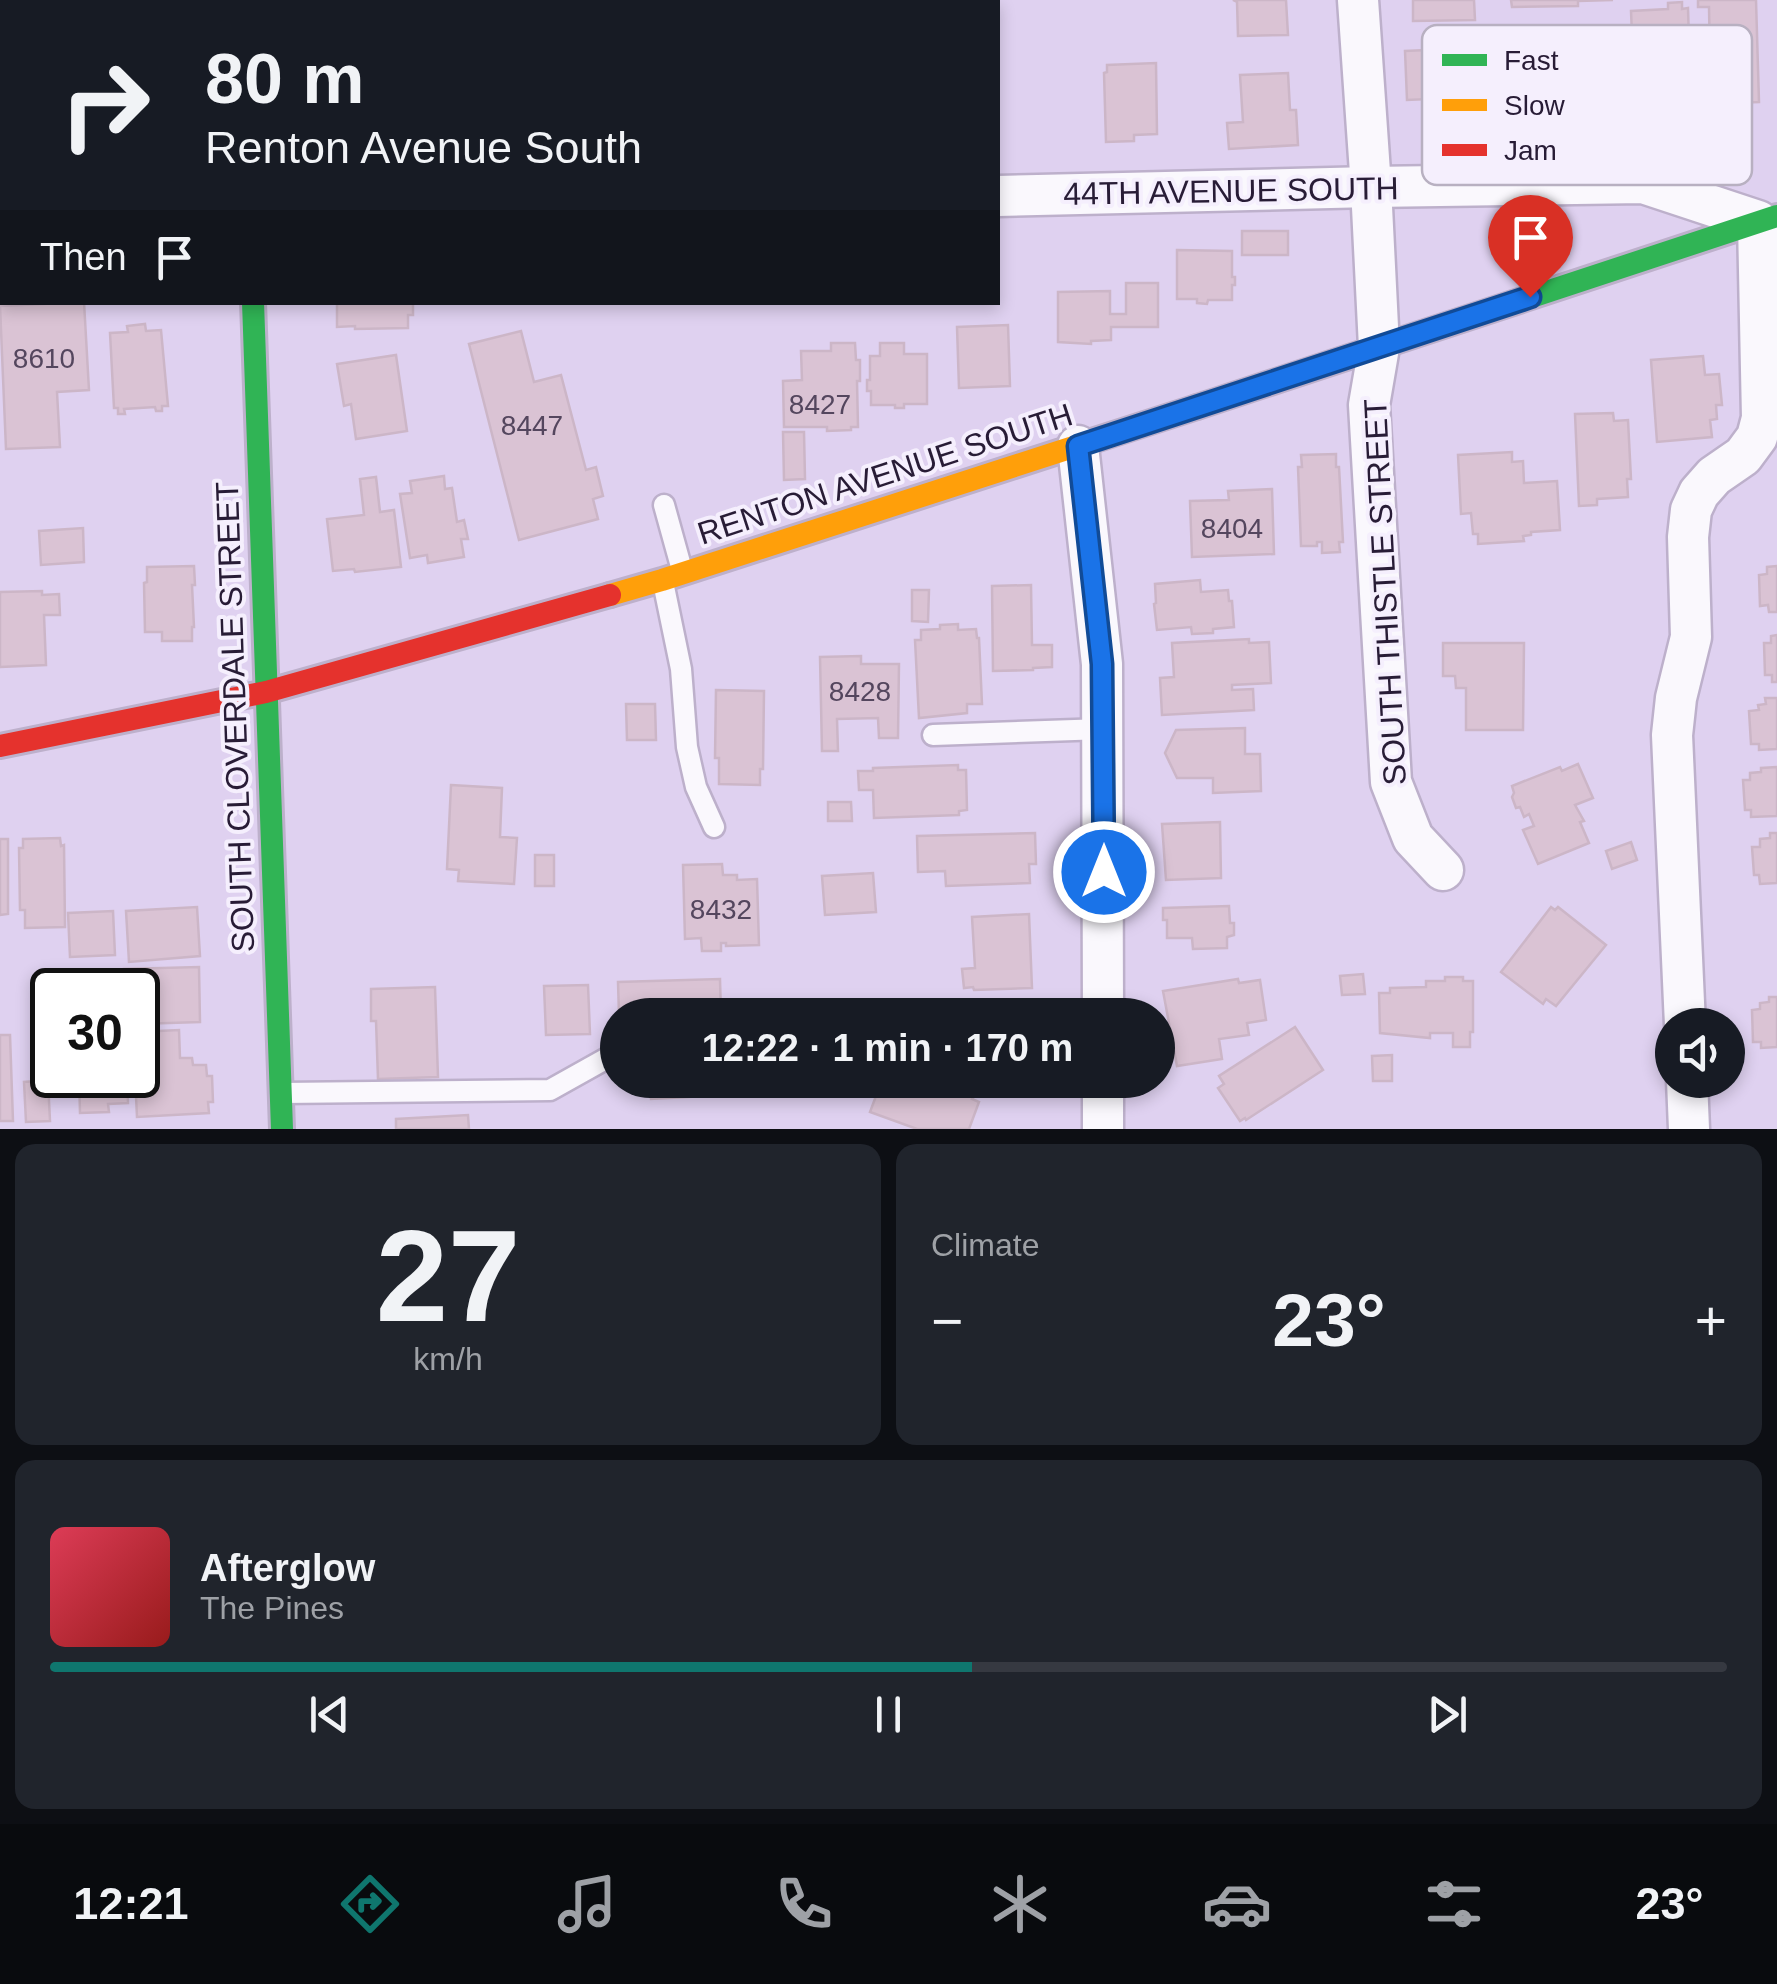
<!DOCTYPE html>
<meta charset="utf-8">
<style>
:root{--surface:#171b24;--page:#20242c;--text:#f1f3f6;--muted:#9ea1a6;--line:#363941;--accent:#0f766e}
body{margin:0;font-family:Helvetica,sans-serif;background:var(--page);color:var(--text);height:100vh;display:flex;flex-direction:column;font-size:38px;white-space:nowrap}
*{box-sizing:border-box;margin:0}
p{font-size:32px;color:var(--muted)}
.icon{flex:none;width:55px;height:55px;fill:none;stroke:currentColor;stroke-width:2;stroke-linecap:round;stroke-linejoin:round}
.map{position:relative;height:1129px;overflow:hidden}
.sheet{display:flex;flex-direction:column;gap:15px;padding:15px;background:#0d0f14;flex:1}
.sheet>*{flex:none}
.guide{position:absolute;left:0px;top:0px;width:1000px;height:305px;box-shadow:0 5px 15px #0003;background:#171b24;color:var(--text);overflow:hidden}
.buttons{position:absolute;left:1655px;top:1008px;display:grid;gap:20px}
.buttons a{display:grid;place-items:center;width:90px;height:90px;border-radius:50%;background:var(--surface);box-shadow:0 5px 15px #0003;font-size:50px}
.speed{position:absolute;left:30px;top:968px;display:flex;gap:20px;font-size:50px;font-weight:700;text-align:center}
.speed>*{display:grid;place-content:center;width:130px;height:130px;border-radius:50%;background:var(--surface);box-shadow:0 5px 15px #0003;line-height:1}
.speed .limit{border:5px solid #111;border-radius:15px;background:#fff;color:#111}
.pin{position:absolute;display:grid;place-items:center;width:85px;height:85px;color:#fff;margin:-102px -42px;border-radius:50% 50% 50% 0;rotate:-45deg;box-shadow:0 0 10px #0007}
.pin .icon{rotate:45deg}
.me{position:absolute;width:110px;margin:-55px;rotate:0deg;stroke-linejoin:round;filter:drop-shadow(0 0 8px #0008)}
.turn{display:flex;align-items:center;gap:35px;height:210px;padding:0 40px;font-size:45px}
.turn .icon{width:130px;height:130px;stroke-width:2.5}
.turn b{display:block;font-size:70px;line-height:85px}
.then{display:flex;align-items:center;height:95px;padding:0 40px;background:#0003;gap:20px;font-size:38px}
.big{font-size:75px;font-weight:700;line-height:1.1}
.sheet .tile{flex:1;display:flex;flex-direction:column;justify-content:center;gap:15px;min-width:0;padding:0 35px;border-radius:20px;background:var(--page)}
.sheet .dial{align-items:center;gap:0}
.dial b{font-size:130px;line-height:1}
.song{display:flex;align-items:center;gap:30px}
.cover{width:120px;height:120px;border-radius:15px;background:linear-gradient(135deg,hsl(350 70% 55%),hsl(0 70% 35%))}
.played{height:10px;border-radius:5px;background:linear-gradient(90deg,var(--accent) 55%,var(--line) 55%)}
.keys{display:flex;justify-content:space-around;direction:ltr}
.heat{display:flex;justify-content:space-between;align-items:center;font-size:55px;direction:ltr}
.sheet .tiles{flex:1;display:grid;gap:15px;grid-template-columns:1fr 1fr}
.tile:last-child{grid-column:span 2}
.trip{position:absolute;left:600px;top:998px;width:575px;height:100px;border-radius:50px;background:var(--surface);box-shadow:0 5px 15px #0003;font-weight:700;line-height:100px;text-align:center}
.tab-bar{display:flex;height:160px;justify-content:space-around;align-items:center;background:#090b0e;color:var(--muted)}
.tab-bar .icon{width:70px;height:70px}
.tab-bar .active{color:var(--accent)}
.tab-bar b{font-size:45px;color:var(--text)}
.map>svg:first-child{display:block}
.building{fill:#dac3d4;stroke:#ccb6c7;stroke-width:2.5}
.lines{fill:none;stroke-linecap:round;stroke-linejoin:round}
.lane-casing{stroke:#bdb0cb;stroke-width:25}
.street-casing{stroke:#bdb0cb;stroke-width:45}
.fast-casing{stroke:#bdb0cb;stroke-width:28}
.slow-casing{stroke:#bdb0cb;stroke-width:28}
.jam-casing{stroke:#bdb0cb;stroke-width:28}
.lane{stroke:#faf8fd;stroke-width:20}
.street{stroke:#faf8fd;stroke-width:40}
.fast{stroke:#30b455;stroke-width:22}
.slow{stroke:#ff9f0a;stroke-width:22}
.jam{stroke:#e5322d;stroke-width:22}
.route-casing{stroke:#114b97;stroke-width:25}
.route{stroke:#1a73e8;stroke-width:18}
.labels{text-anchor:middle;stroke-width:8;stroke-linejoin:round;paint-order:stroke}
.number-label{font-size:28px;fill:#54465e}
.street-label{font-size:32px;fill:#281c36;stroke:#f5effd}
.key{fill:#f5effd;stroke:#b8b0c1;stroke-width:2.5}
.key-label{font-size:28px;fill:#281c36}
</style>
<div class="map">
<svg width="1777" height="1129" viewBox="0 0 1777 1129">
<rect width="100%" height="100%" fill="#dfd1f0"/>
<!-- building -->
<g class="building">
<path d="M1233,0H1286L1288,35L1238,36L1237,2Z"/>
<path d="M1413,0H1474L1475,20L1413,21Z"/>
<path d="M1511,0H1613L1578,1V6L1512,7Z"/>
<path d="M1698,0H1756L1759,102L1703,104L1702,62H1710L1709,7H1698Z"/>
<path d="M1682,2V9L1688,8L1691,105L1635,107L1631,11L1668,9V3Z"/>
<path d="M1451,49L1452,57L1489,55L1493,131L1459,132L1458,123L1430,124L1429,99L1407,100L1405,51Z"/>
<path d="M1156,63L1157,134L1134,135V141L1106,142L1104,73L1107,72V65Z"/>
<path d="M1288,73L1290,110H1296L1298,145L1229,149L1227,123L1243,122L1240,75Z"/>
<rect x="1242" y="231" width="46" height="24"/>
<path d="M1177,250L1232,251V277H1235V285H1232V300H1208L1207,304L1197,303V299H1177Z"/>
<path d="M1126,283H1158V327H1111V340L1091,341V344L1058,342V292L1110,291V314H1126Z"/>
<path d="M84,302L89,390L57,392L60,447L6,449L0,306Z"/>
<path d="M337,302H413V315H408V328L355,329V326L337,327Z"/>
<path d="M145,324L146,331L161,330L168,406H162V411H156L155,407L124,409L125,414H118V408H114L110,333L128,332L127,326Z"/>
<path d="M1008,325L1010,386L959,388L957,327Z"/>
<path d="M521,331L534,382L561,375L586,470L596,467L603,496L593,499L598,519L519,540L469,344Z"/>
<path d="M831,343H855L856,360H860V381H857L858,427H851V430L827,431V427H784L783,381L802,380L801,351H831Z"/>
<path d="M880,343H904V354H927V404H904V408H895V405H871V391H867V380H870V356H880Z"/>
<path d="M396,355L407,431L356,439L351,404L344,406L337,364Z"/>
<path d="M1703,356L1705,375L1719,374L1722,405H1716L1717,419L1710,420L1712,437L1657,442L1651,360Z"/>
<path d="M1613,413L1614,421L1628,420L1631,479H1627L1628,497L1597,499V505L1579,506L1575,414Z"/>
<path d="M783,432H804L805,479L784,480Z"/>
<path d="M1512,452V462L1523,461L1524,483L1557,481L1560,530L1531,532V535L1523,536L1524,541L1478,544V534H1473L1471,513L1461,514L1458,455Z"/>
<path d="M1336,454V467H1339L1343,542H1339L1340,552L1322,553V542H1317V546H1301L1298,467H1302L1301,455Z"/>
<path d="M444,476L445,489L452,488L457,522L464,520L468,539H461L464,557L428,563L427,555L410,558L400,494L412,493L410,481Z"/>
<path d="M376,477L380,512L394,510L401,567L355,572L354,569L333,571L327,519L364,515L360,479Z"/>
<path d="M1272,489L1274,554L1192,557L1190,501L1229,500L1228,491Z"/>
<path d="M83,528L84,562L41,565L39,531Z"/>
<path d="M194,566L195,585H192L194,627H192V641H162V632H145L144,583L147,582V567Z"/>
<path d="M1777,566V612H1769L1768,605L1760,606L1759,575L1767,574V567Z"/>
<path d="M1200,580L1201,592L1228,590L1229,601H1232L1234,627L1213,629V633L1192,634L1191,627L1157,630L1154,604L1156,603L1155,584Z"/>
<path d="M1031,585L1032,645H1052V667L1033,668V670L993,671L992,586Z"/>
<path d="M912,590H929L928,622L912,621Z"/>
<path d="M42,591V595L59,594L60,615H44L46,665L0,667V592Z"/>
<path d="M958,624V630L976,629L977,638H979L982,704H967V713L919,718L915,640H921V630L940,629V625Z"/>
<path d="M1777,635V682H1772V675H1765L1764,643H1771V636Z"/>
<path d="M1249,639V643L1269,642L1271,683L1232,685V690L1253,689L1254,710L1162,715L1160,678L1174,677L1172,643Z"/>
<path d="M1443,643H1524L1523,730H1466V688H1456L1455,676H1443Z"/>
<path d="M861,656V664H899L898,738H879L878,718L837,719L838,751H822L820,657Z"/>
<path d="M716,690L764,691L763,769H760V785L719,784V758H715Z"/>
<path d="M1765,698H1777V749L1759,750V744H1751L1749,711L1759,710L1758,705L1766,704Z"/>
<path d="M626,704H655L656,740H627Z"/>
<path d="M1245,728V754H1260L1261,791L1213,793V778H1177L1165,753L1176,730Z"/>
<path d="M1578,764L1593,798L1575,805L1584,821L1580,822L1589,843L1538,864L1523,830L1534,826L1529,814L1524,817L1520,807L1516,808L1512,797L1514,793L1512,786L1560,767L1562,771Z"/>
<path d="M958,765V770H966L967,810L959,811V815L874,818L873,790H859L858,771H873V768Z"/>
<path d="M1777,767V816L1751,817V810H1745L1743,780H1750V773L1761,772V768Z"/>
<path d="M451,785L502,788L500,837L517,838L514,884L458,881L459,870L447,869Z"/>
<path d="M828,802H851L852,821H828Z"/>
<path d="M1220,822L1221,878L1166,880L1162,824Z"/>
<path d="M1035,833L1036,864H1029L1030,883L946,886L945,871L918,872L917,836Z"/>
<path d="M1770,833H1777V883L1760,884L1759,875H1754L1752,847H1760V839L1770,838Z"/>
<path d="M60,838L61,846L64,845L65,927L25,928V910H20L19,848H23V839Z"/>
<path d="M0,839H8V914L0,915Z"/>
<path d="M1631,842L1637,860L1612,869L1606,851Z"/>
<rect x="535" y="855" width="19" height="31"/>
<path d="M722,864L723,875H737V880L757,879L759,945L726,946V943H721V951H702L701,938L685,939L683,865Z"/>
<path d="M873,873L876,912L825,915L822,876Z"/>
<path d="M1229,906L1230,923H1234V935L1227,937V948L1193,949L1192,938H1167V920H1163V908Z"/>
<path d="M197,907L200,956L129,962L126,911Z"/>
<path d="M1551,907L1555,910L1558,907L1606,945L1556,1006L1546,999L1543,1004L1501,972Z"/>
<path d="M113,911L115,955L70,957L68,913Z"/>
<path d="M1029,914L1032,988L974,990L973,987L964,988L962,969L975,968L972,917Z"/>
<path d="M199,967L200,1022L138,1024V990H125L124,969Z"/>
<path d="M1363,974L1365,994L1342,995L1340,976Z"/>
<path d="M1445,977H1463V981H1473V1032H1470V1047H1453V1033H1430V1038L1380,1033L1379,993H1390V988L1426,987V981H1445Z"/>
<path d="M720,979L721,1015H619L618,982Z"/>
<path d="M1238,979L1239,983L1260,980L1266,1020L1247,1023L1249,1035L1219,1039L1222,1059L1177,1066L1163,991Z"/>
<path d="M588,985L590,1034L546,1035L544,986Z"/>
<path d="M435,987L438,1077L378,1079L376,1021H371V989Z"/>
<path d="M1769,997H1777V1047L1761,1048V1042H1753L1752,1010L1760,1009V1003L1769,1002Z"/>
<path d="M1024,1000L1025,1015H928V1006Z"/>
<path d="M1295,1027L1323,1070L1246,1120L1245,1118L1240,1121L1218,1088L1224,1084L1219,1076Z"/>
<path d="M179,1030L180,1058H192L193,1065H206L207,1076H212L213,1102H208L209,1113L137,1117L135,1075H138V1032Z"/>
<path d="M0,1035H10L13,1121H0Z"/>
<path d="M1392,1055V1081H1373L1372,1056Z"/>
<path d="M79,1075H127L128,1103L108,1104L109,1112L80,1113Z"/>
<path d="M48,1080L50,1121L26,1122L24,1082Z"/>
<path d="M649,1080H763L764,1093L651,1099Z"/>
<path d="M882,1080H932L974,1096L972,1099L979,1102L969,1129H917L870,1112Z"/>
<path d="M468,1115L469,1129H396V1119Z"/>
</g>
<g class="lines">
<defs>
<g id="lane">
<path d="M664,505L682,570"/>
<path d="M663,582L681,669L687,747L696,787L714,827"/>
<path d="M933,735L1104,729"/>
<path d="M283,1093L550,1090L618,1052"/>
</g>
<g id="street">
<path d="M1358,0L1371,187L1379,347L1369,405L1391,782L1413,838L1443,870"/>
<path d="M998,196L1371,187L1643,183L1758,221L1762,418L1757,437L1743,456L1714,476L1699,493L1691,510L1688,537L1691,637L1676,698L1672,735L1685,1025"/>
<path d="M0,232H2"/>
<path d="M1078,446L1102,664L1103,1015"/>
<path d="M1687,1080L1689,1129"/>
<path d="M1103,1129V1080"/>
</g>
<g id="fast">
<path d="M242,0V2"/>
<path d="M253,302L282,1129"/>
<path d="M1197,407L1777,216"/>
</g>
<path id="slow" d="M610,595L662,580L1197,407"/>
<path id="jam" d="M0,746L266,692L610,595"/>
</defs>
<!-- lane casing -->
<use href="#lane" class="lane-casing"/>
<!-- street casing -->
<use href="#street" class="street-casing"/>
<!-- fast casing -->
<use href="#fast" class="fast-casing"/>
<!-- slow casing -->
<use href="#slow" class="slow-casing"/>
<!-- jam casing -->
<use href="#jam" class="jam-casing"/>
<!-- lane -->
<use href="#lane" class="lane"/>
<!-- street -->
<use href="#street" class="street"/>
<!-- fast -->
<use href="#fast" class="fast"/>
<!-- slow -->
<use href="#slow" class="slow"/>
<!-- jam -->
<use href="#jam" class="jam"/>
</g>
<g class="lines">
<defs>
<path id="route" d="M1104,872L1102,664L1078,446L1530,297"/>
</defs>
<!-- route casing -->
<use href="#route" class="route-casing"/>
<!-- route -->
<use href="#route" class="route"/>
</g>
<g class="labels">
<!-- number labels -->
<g class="number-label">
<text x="44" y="368">8610</text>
<text x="820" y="414">8427</text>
<text x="532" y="435">8447</text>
<text x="1232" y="538">8404</text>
<text x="860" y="701">8428</text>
<text x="721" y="919">8432</text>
</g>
<!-- street labels -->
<g class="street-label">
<text transform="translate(1231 191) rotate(-1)" y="11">44TH AVENUE SOUTH</text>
<text transform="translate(885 474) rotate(-18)" y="11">RENTON AVENUE SOUTH</text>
<text transform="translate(1385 592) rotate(-93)" y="11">SOUTH THISTLE STREET</text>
<text transform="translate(235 717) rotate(-92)" y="11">SOUTH CLOVERDALE STREET</text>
</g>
</g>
<!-- legend -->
<rect x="1422" y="25" width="330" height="160" rx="15" class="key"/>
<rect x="1442" y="54" width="45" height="12" fill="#30b455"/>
<rect x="1442" y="99" width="45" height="12" fill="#ff9f0a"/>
<rect x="1442" y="144" width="45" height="12" fill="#e5322d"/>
<g class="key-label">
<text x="1504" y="70">Fast</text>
<text x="1504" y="115">Slow</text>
<text x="1504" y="160">Jam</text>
</g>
</svg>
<div class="buttons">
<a><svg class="icon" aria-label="sound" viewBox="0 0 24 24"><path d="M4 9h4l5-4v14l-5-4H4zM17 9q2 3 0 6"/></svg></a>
</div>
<div class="speed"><div class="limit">30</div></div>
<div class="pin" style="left:1530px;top:297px;background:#d93025"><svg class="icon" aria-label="arrive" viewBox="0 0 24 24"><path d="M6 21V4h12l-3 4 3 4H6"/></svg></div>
<svg class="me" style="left:1104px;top:872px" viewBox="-20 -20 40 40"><circle r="17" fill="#1a73e8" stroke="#fff" stroke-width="3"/><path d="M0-11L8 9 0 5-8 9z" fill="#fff"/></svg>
<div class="trip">12:22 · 1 min · 170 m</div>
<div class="guide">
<div class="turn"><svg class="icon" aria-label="right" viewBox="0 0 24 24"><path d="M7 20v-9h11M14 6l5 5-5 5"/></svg><div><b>80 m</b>Renton Avenue South</div></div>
<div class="then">Then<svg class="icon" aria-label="arrive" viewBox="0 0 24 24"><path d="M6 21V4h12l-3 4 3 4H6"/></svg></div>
</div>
</div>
<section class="sheet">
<div class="tiles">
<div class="tile dial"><b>27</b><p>km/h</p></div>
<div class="tile"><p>Climate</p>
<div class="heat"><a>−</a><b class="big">23°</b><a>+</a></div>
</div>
<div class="tile">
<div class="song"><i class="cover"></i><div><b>Afterglow</b><p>The Pines</p></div></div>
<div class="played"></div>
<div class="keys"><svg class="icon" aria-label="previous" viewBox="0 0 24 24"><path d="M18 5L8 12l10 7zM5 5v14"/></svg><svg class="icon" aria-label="pause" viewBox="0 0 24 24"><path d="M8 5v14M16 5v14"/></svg><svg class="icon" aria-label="next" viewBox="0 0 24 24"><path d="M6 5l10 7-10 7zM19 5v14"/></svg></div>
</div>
</div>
</section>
<nav class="tab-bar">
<b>12:21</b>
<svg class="icon active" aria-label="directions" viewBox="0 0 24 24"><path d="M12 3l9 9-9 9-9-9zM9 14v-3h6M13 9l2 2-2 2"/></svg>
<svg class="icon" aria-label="music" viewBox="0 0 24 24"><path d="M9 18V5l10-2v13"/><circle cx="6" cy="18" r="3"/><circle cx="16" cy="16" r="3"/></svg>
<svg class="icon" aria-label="phone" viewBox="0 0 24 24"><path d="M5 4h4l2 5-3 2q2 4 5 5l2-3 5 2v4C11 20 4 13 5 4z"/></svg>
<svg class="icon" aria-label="climate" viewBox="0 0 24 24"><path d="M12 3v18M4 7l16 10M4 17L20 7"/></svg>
<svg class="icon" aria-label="car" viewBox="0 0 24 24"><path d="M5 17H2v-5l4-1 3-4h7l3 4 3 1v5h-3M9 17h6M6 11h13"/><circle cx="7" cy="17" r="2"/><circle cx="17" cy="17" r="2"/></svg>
<svg class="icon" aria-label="filters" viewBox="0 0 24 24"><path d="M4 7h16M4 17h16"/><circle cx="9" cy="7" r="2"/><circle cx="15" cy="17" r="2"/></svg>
<b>23°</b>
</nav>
